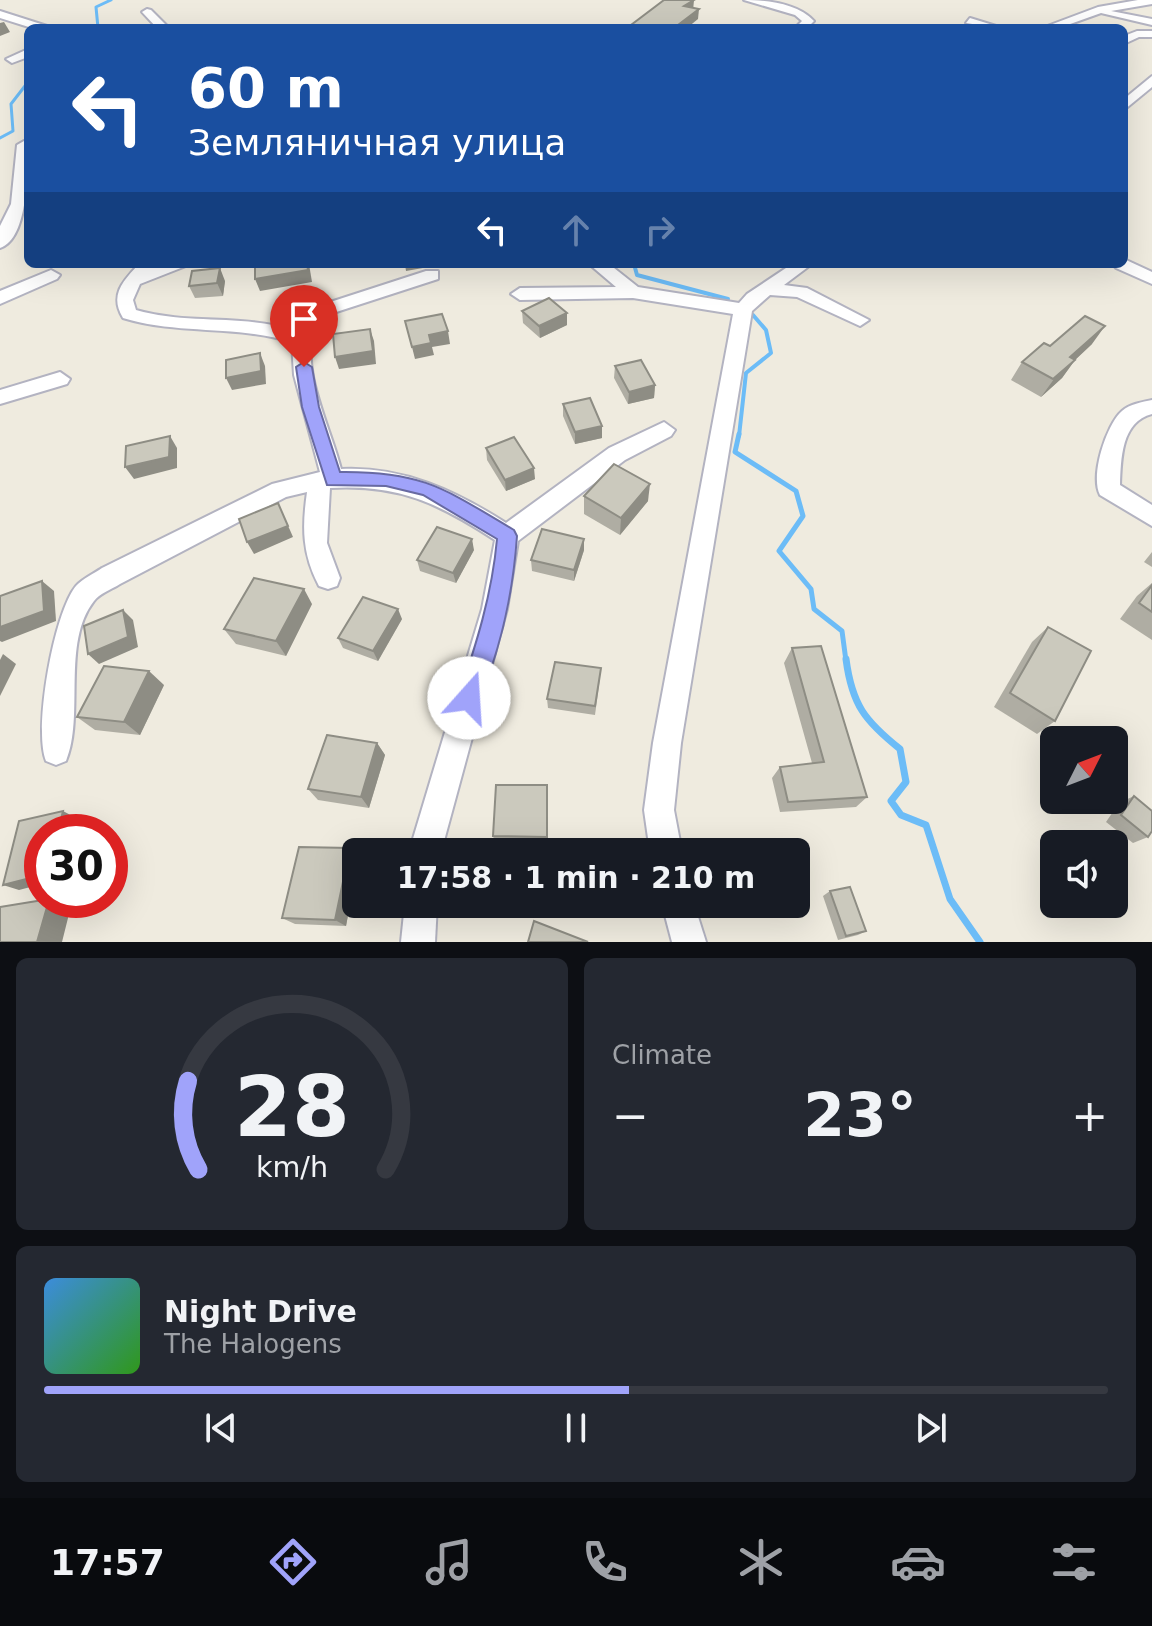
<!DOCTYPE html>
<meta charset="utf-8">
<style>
:root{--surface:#171b24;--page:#242831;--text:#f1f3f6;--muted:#9ea1a6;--line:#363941;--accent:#a0a3fa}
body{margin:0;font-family:"DejaVu Sans",sans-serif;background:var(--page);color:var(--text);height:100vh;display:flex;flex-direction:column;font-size:30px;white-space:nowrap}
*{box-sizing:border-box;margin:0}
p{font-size:26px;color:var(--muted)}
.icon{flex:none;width:44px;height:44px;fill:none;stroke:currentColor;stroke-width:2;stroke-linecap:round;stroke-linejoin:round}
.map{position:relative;height:942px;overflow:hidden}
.details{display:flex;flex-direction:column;gap:16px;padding:16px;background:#0d0f14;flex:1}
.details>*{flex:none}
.top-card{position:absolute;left:24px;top:24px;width:1104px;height:244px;border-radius:12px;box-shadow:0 8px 32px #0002;background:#1a4fa0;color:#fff;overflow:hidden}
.needle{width:52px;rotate:48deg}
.fabs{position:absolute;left:1040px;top:726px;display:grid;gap:16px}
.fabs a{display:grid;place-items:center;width:88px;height:88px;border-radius:12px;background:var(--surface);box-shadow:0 8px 32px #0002;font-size:40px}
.speed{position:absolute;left:24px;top:814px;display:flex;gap:16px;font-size:40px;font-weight:700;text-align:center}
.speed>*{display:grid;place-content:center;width:104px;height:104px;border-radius:50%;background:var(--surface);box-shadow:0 8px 32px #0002;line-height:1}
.speed .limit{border:12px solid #d22;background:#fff;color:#111}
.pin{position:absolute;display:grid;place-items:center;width:68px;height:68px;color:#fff;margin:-82px -34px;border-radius:50% 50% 50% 0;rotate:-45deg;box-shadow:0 0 8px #0007}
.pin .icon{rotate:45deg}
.me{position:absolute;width:88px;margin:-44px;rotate:19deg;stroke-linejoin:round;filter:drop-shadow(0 0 6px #0008)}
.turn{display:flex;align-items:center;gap:28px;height:168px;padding:0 32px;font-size:36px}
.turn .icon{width:104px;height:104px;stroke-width:2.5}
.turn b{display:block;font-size:56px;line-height:68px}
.lanes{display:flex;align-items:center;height:76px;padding:0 32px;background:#0003;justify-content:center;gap:40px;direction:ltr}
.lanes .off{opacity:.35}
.big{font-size:60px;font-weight:800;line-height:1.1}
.details .widget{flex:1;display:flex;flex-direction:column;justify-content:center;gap:12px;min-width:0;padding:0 28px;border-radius:12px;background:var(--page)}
.details .dial{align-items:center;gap:0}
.dial svg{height:208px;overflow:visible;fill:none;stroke:var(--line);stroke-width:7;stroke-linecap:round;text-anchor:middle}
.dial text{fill:var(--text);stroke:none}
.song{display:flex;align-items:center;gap:24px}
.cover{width:96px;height:96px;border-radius:12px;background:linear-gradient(135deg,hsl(210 70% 55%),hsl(110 70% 35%))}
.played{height:8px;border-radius:4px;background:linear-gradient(90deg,var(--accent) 55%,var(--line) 55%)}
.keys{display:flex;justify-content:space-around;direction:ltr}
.heat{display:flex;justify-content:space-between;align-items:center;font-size:44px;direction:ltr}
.details .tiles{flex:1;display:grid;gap:16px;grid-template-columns:1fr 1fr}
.widget:last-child{grid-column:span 2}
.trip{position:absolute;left:342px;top:838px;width:468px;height:80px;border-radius:12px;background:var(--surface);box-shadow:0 8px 32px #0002;font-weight:800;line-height:80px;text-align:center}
.menu{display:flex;height:128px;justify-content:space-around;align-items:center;background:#090b0e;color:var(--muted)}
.menu .icon{width:56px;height:56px}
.menu .on{color:var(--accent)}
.menu b{font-size:36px;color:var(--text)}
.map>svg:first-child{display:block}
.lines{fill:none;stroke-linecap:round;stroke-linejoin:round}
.stream-far3{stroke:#6cbcf7;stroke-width:3}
.stream-far2{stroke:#6cbcf7;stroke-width:4}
.stream-far1{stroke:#6cbcf7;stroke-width:5}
.stream{stroke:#6cbcf7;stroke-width:7}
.minor-casing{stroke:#b3b3c1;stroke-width:4}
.minor{fill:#fff;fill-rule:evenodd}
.wall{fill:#afada3}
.shaded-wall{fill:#8e8d84}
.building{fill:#cbc9bd;stroke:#8e8d84;stroke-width:2}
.route{fill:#a0a3fa;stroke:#686aa2;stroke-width:2}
</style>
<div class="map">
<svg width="1152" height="942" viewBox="0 0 1152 942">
<rect width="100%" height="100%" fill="#efebdf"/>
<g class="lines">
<!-- stream-far3 -->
<g class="stream-far3">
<path d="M98,28L96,7L111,0"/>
<path d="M0,138L13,131L11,104L28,82"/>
</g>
<!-- stream-far2 -->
<g class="stream-far2">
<path d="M634,264L637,275L728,299"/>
<path d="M739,436L746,373L771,353L766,330L753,315"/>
</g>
<!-- stream-far1 -->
<path class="stream-far1" d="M739,434L735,452L796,491L803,516L779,551L811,589L814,609L842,631L846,661"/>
<!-- stream -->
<path class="stream" d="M846,659C852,705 865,721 900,749L906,782L891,801L901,815L926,825L950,899L980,942"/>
<defs>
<g id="minor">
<path d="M744,0C767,0 797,3 814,21L807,28H795L802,21L795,15Z"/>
<path d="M1138,0H1152V4L1111,11L1152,19V25L1101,13L1059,28H1042L1098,7Z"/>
<path d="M147,9L151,10L169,28H157L142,12Z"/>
<path d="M0,11L47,26L49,28H32L0,18Z"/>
<path d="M970,18L996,26L998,28L966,23Z"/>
<path d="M1152,31V37H1139L1124,44V36L1137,31Z"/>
<path d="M28,49V57L12,63L6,59Z"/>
<path d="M1152,76V87L1124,110V99Z"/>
<path d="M24,141L28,142C28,166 29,239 0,248V226L11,204L17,145Z"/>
<path d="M1124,259L1152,272V284L1116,268L1113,264H1124Z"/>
<path d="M139,264H157L154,268L191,264L140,284L133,300L136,310C188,325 242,314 294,330L301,316L315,307L426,271H438V279L327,315L315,324C299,369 330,425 341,469C403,466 456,491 506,523L609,448L664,422L675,430L671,436L625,460L518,541L507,609L441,852H409L482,609L495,540C438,503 399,484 330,488L327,543L340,578L337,586L328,589L319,586C302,554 302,527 307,492L286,497L120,584C112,589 99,594 94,601C61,643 85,716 66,761L56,765L46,761C33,730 54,612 76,586C82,579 95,573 102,568L272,484L320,472L294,375L292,342C237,325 178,335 123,318C109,295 123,281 139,264Z"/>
<path d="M589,264H609L638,287L739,303L747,294L792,264H812L784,285L807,288L869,320L860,326L797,297L770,295L752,311L681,743L674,810L682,852H650L644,810L653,743L733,314L633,298L520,300L511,294L520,288L616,287Z"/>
<path d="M51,270L60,275L57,279L0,304V291Z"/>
<path d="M60,372L70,379L67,384L0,404V390Z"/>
<path d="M1152,400V414C1121,422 1121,459 1120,485L1152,505V526L1100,495C1090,476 1106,425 1122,411C1130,404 1142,402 1152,400Z"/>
<path d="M405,904H437L435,942H401Z"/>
<path d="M662,904H694L706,942H672Z"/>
</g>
</defs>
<!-- minor casing -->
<use href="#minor" class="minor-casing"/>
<!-- minor -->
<use href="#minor" class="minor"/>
</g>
<!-- wall -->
<g class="wall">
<path d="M225,281L223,296L195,298L189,286Z"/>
<path d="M522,311L567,325L540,338L523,323Z"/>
<path d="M1092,344L1075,360L1062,378L1041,397L1011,380L1022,362L1050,346Z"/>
<path d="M615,366L655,385L654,398L628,404L614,378Z"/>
<path d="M563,404L602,426V438L575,444L563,416Z"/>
<path d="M486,448L535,479L506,491L487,460Z"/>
<path d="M584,496L648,501L620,535L584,514Z"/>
<path d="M474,550L456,583L420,571L417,560Z"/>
<path d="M584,550L574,581L532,571L531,560Z"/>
<path d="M1152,552V567L1144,562Z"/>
<path d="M1152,583V640L1120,619L1137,596Z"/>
<path d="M312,604L286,656L236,644L224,629Z"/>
<path d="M402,619L378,661L343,648L338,638Z"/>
<path d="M1048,627L1055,721L1037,734L994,707L1032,642Z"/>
<path d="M792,648L867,797L856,807L780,812L772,778L780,767L812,763L784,663Z"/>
<path d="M600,678L595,715L548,708L547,699Z"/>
<path d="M164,685L140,735L95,730L77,717Z"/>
<path d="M377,743L385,755L369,808L318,800L308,789Z"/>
<path d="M547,785L548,843H495L493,836Z"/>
<path d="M1134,796L1148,837L1133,843L1106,822L1119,803Z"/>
<path d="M350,848L356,854V872L346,926L295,924L282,918Z"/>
<path d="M830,891L866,931L858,935L838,940L823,896Z"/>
</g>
<!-- shaded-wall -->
<g class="shaded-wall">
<path d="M694,0L693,11L684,6Z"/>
<path d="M699,9L698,19L687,28H674Z"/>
<path d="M4,22L10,32L0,36V23Z"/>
<path d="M309,264L312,282L260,291L255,279Z"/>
<path d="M405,264H434V266L406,271Z"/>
<path d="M220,268L225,281L223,296L217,283Z"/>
<path d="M567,313V325L540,338L539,326Z"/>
<path d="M1105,326L1092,344L1075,360L1062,378L1041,397L1070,357Z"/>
<path d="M370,329L374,341L376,364L339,369L335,357Z"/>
<path d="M448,331L450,344L432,347L434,355L415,359L412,347L429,335Z"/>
<path d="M260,353L265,366L266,384L232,390L226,378Z"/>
<path d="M655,385L654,398L628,404L629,392Z"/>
<path d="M602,426V438L575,444V432Z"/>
<path d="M170,436L177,448V468L134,479L125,467Z"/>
<path d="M534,468L535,479L506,491L505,480Z"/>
<path d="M650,484L648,501L620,535L621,518Z"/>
<path d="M278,503L293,537L254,554L247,542Z"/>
<path d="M472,539L474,550L456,583L453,573Z"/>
<path d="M584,539V550L574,581V570Z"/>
<path d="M42,581L54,591L56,621L2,642L0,641V627Z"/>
<path d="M304,589L312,604L286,656L276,641Z"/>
<path d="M398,609L402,619L378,661L373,651Z"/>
<path d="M123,610L133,620L138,647L99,664L88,654Z"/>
<path d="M3,654L16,664L0,696V660Z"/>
<path d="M149,671L164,685L140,735L124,722Z"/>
<path d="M377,743L385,755L369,808L361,797Z"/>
<path d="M63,811L76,818L74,832H58Z"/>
<path d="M350,848L356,854V872L346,926L335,920Z"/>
<path d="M42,875V884L19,890L3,885Z"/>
<path d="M49,900L71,906L62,942H37Z"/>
</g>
<!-- building -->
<g class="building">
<path d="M664,0H694L684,6L699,9L674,28H645L631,25Z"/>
<path d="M255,264H307L308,270L255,279Z"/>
<path d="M220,268L217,283L189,286L192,271Z"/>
<path d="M549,298L567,313L539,326L522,311Z"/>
<path d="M442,314L448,331L429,335L431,343L412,347L405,321Z"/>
<path d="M1085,316L1105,326L1070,357L1075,360L1053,379L1022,362L1044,343L1050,346Z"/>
<path d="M370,329L373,351L335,357L333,334Z"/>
<path d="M260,353L261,371L226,378V360Z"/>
<path d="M641,360L655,385L629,392L615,366Z"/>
<path d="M590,398L602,426L575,432L563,404Z"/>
<path d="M170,436L169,457L125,467L126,446Z"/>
<path d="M514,437L534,468L505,480L486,448Z"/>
<path d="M614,464L650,484L621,518L584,496Z"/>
<path d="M278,503L288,526L247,542L239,519Z"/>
<path d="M437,527L472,539L453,573L417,560Z"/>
<path d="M542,529L584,539L574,570L531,560Z"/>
<path d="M254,578L304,589L276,641L224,629Z"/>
<path d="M42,581L44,611L0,627V596Z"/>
<path d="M1152,585V612L1139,603Z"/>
<path d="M363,597L398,609L373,651L338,638Z"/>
<path d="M123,610L128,637L88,654L84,626Z"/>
<path d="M1048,627L1091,651L1055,721L1010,693Z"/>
<path d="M821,646L867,797L788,802L780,767L824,762L792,648Z"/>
<path d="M555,662L601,668L595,706L547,699Z"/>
<path d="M104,666L149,671L124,722L77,717Z"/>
<path d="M327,735L377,743L361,797L308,789Z"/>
<path d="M496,785H547V837L493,836Z"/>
<path d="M1134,796L1152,811V831L1148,837L1121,815Z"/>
<path d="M63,811L58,832H42V875L3,885L19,821Z"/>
<path d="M299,847L350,848L335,920L282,918Z"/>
<path d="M850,887L866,931L846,936L830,891Z"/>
<path d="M43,900H49L37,942H0V907Z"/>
<path d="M534,921L588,942H528Z"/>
</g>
<!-- route -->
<path class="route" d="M304,362L312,367L319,407L340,472C423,471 445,489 514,530L517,536C513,594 500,652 477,705L469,709L461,705L458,698C476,645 492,595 497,539L423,495L386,486L327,485L302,407L296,367Z"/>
</svg>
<div class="fabs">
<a><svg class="needle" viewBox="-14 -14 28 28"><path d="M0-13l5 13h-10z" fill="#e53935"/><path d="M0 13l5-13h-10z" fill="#9ea1a6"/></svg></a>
<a><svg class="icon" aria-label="sound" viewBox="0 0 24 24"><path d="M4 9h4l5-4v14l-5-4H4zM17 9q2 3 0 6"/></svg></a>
</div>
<div class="speed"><div class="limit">30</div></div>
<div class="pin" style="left:304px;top:367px;background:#d93025"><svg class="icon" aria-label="arrive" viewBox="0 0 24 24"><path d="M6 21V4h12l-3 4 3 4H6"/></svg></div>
<svg class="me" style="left:469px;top:698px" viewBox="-20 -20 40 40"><circle r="19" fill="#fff"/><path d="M0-13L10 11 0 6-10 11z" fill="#a0a3fa"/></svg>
<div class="trip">17:58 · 1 min · 210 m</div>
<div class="top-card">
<div class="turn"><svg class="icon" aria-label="left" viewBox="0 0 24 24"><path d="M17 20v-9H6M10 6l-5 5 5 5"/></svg><div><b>60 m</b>Земляничная улица</div></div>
<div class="lanes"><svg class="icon" aria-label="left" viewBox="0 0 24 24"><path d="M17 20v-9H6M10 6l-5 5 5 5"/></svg><svg class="icon off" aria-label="ahead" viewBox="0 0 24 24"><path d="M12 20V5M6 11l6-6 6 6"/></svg><svg class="icon off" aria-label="right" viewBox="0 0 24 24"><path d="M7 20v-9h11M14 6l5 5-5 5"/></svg></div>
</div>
</div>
<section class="details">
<div class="tiles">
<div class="widget dial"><svg viewBox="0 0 100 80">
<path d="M14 69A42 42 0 1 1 86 69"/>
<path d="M14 69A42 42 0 0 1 10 35" stroke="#a0a3fa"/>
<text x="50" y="56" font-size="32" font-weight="700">28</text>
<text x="50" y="72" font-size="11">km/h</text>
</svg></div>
<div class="widget"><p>Climate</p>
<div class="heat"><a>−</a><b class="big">23°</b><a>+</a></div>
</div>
<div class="widget">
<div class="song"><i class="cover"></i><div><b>Night Drive</b><p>The Halogens</p></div></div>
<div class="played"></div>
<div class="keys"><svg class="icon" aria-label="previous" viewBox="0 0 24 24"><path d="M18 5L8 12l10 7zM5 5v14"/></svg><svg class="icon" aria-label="pause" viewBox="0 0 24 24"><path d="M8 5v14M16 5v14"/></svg><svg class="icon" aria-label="next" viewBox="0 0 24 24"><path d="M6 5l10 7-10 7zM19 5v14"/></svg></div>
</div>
</div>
</section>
<nav class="menu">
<b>17:57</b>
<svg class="icon on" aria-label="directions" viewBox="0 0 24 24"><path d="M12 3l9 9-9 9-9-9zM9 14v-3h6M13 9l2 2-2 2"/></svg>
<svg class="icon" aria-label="music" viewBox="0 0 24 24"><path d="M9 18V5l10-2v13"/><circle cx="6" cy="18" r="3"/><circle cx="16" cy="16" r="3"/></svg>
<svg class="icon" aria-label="phone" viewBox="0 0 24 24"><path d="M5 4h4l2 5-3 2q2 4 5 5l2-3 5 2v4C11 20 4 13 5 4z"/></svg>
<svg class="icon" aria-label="climate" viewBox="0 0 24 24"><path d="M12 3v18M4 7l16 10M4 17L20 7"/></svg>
<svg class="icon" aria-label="car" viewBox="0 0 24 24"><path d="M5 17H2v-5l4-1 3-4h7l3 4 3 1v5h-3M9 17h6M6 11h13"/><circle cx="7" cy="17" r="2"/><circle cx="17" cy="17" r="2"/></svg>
<svg class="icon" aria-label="filters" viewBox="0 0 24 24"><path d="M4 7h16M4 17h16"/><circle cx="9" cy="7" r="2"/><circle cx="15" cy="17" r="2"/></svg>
</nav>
